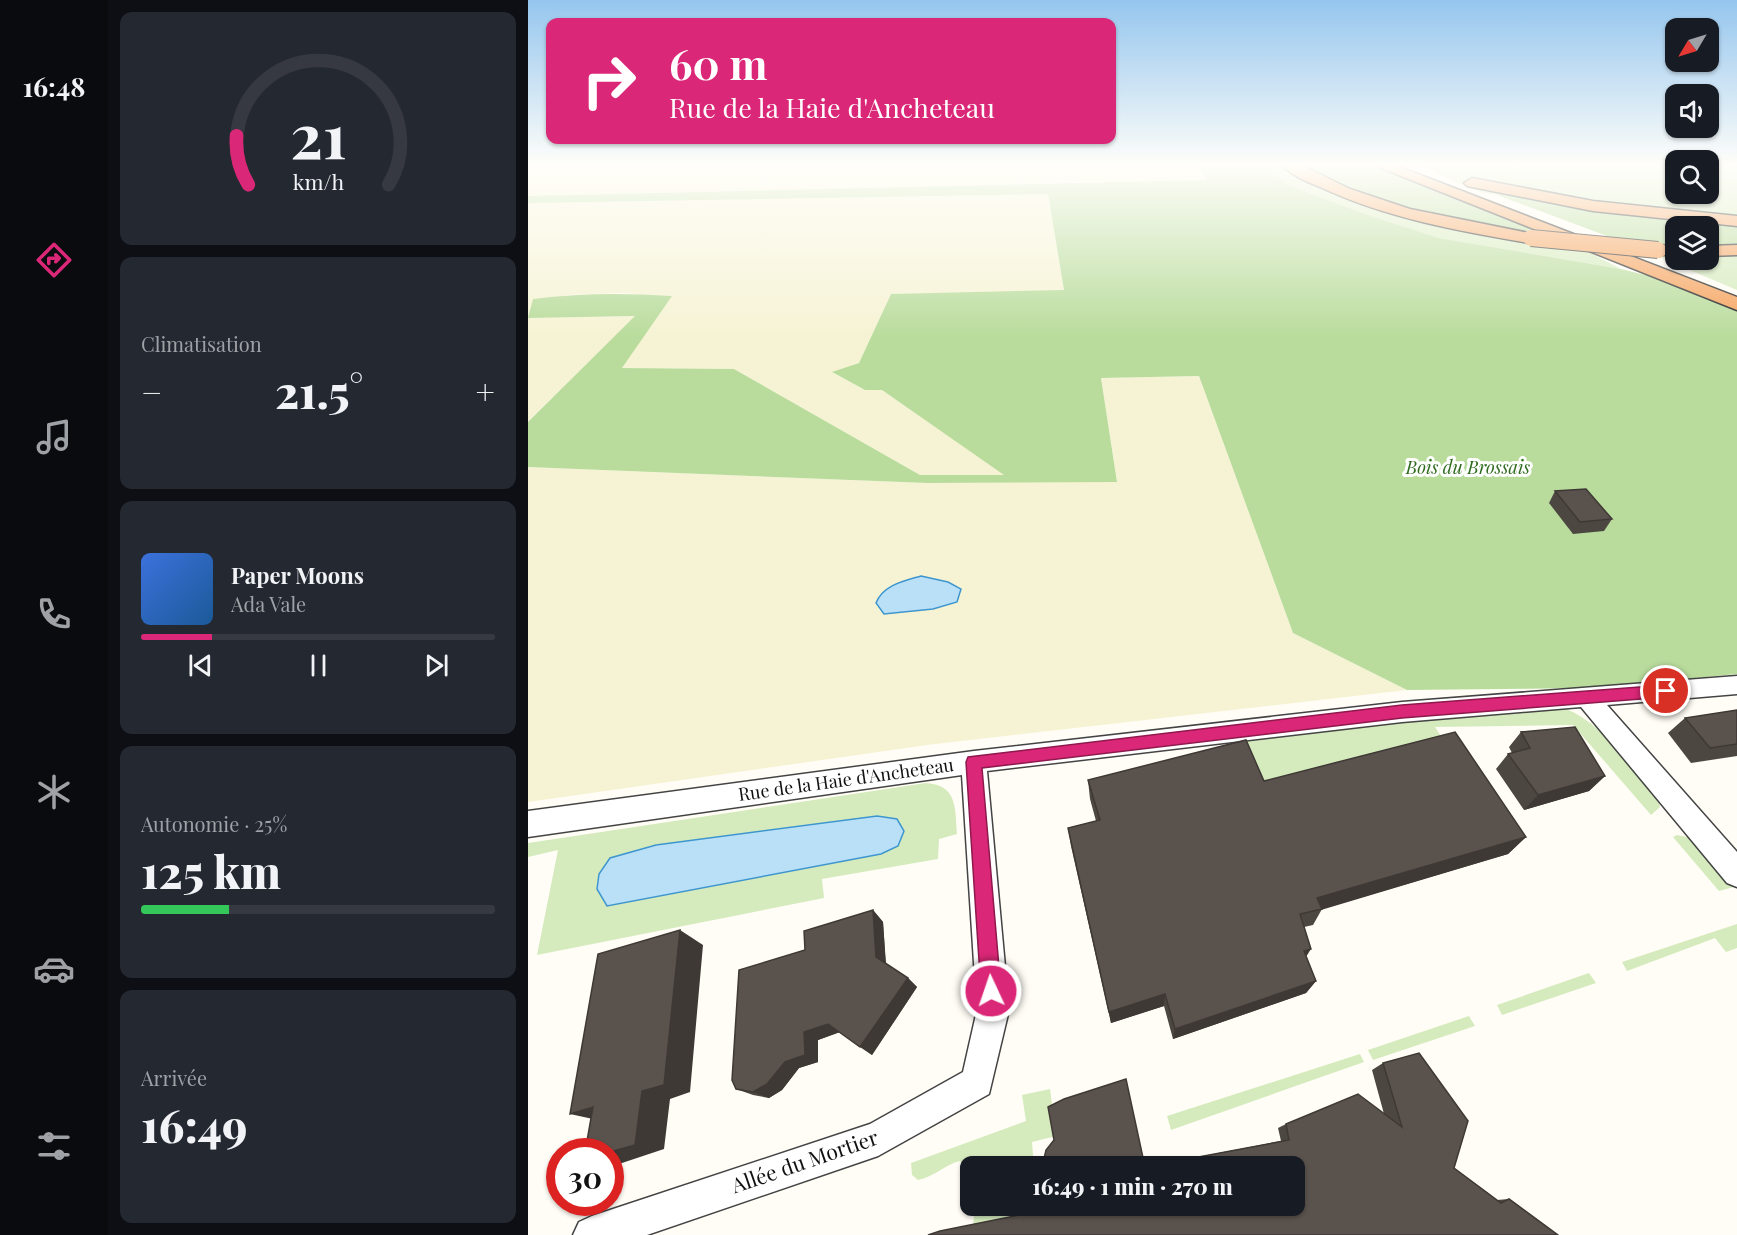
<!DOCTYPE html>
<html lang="fr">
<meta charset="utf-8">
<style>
:root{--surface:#171b24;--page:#242831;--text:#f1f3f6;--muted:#9ea1a6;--line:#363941;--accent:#db2777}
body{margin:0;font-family:"Playfair Display",serif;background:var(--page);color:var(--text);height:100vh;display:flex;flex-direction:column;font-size:22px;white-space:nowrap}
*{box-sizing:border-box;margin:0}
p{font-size:20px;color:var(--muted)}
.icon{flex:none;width:33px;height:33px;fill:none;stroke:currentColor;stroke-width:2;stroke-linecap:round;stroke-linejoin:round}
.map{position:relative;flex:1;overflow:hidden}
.side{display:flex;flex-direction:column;gap:12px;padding:12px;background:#0d0f14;width:420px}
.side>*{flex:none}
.hud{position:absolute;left:18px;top:18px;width:570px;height:126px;border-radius:12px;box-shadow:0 2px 4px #0004;background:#db2777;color:#fff;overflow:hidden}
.needle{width:39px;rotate:232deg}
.fabs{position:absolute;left:1137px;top:18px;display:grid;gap:12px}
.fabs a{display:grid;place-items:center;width:54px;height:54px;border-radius:12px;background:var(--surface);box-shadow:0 2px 4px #0004;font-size:30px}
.speed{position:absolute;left:18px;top:1138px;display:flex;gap:12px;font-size:30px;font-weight:700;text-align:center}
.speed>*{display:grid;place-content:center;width:78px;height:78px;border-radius:50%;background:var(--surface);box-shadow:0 2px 4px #0004;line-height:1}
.speed .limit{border:9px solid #d22;background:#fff;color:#111}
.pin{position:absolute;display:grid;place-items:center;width:51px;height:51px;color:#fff;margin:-26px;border:3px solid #fff;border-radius:50%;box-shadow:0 2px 6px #0007}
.me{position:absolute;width:66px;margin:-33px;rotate:357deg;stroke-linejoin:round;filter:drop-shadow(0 0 4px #0008)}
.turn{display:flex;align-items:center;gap:21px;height:126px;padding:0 24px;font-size:27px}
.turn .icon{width:78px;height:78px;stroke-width:2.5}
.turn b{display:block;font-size:42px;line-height:51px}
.big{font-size:45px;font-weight:800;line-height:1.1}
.side .card{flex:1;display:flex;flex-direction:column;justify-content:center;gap:9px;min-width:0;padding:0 21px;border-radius:12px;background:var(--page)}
.side .dial{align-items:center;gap:0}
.dial svg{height:156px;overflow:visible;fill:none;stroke:var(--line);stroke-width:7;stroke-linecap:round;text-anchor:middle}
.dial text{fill:var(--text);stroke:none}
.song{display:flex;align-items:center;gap:18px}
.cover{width:72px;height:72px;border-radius:9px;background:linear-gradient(135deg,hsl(220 70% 55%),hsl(210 70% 35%))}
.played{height:6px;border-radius:3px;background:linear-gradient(90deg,var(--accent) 20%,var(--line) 20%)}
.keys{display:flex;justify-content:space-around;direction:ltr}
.heat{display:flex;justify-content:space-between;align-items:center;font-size:33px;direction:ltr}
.charge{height:9px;border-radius:4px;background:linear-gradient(90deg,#34c759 25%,var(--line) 0)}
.trip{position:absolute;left:432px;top:1156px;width:345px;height:60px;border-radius:12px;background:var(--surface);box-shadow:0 2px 4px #0004;font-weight:800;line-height:60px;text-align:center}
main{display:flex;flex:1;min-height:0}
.tab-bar{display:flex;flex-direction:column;width:108px;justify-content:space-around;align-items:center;background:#090b0e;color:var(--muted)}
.tab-bar .icon{width:42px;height:42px}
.tab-bar .selected{color:var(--accent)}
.tab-bar b{font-size:27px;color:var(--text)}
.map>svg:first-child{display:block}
.farmland{fill:#f6f3d4}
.green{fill:#d5ebbd}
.forest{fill:#b9dc9c}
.water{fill:#b9e0f7;stroke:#3f96cf;stroke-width:1.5}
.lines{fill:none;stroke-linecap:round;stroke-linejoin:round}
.street-casing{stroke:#444;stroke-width:3}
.highway-casing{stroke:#222;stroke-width:3}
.street{fill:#fff;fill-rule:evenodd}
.highway{fill:#f5a25d;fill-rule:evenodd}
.highway-bridge-casing{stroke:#222;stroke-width:18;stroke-linecap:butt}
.highway-bridge{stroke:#f5a25d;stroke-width:16}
.wall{fill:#4d4742}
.shaded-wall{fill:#3f3936}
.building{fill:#5a524d;stroke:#3f3936;stroke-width:1.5}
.route{fill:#db2777;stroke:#8e194d;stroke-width:1.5}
.labels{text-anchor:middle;stroke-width:6;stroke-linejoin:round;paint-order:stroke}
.park-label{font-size:18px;font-style:italic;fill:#2f6b1f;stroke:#fff}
.street-label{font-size:18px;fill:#111;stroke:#fff}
.near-street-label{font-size:21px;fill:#111;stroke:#fff}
</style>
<main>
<nav class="tab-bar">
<b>16:48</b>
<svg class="icon selected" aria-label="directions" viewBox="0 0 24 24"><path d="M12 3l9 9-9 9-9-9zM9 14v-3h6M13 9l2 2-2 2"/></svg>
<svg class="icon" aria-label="music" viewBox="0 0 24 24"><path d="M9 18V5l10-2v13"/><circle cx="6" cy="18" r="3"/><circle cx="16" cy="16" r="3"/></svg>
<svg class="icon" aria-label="phone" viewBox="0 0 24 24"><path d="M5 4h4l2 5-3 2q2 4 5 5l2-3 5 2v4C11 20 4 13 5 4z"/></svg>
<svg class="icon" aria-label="climate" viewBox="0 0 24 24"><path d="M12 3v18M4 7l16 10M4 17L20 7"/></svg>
<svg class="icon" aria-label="car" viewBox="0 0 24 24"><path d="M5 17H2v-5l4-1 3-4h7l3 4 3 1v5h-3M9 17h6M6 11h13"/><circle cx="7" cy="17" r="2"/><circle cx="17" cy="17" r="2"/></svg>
<svg class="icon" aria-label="filters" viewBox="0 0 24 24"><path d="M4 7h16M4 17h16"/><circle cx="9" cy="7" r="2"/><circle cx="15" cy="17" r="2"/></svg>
</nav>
<section class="side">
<div class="card dial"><svg viewBox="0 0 100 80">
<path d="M14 69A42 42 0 1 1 86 69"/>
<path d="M14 69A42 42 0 0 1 8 44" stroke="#db2777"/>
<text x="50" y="56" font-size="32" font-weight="700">21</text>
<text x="50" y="72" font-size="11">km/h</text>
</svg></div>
<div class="card"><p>Climatisation</p>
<div class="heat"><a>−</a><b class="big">21.5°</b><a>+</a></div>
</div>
<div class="card">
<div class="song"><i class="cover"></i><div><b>Paper Moons</b><p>Ada Vale</p></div></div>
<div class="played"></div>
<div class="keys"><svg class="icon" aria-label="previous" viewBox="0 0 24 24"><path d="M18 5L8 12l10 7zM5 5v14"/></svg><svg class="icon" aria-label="pause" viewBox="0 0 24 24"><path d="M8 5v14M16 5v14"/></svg><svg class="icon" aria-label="next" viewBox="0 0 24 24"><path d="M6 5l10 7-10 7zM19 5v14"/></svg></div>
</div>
<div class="card"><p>Autonomie · 25%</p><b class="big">125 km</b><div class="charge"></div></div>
<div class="card"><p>Arrivée</p><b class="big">16:49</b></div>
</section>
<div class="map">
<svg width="1209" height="1235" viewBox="0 0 1209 1235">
<rect width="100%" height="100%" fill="#fffdf5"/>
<!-- farmland -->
<g class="farmland">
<path d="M0,164H671L678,180L518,183L536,291L363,294L331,363L305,373L337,390H354L477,475H392L206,369L94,368L143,296L93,293L39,295L0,317Z"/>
<path d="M108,316L0,422V318Z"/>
<path d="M671,376L765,633L879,690L399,745L0,802V467L399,483L589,481L573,378Z"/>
</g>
<!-- green -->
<g class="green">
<path d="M733,164H752L767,174L1057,250L1093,269L911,238L837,214L760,185Z"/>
<path d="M888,164H976L984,168L1018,164H1147L1148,194H1180L1181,164H1209V217L979,194C949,199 916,173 888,164Z"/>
<path d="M1098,243L1147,246L1148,260H1180L1181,246L1209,245V290Z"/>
<path d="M1019,705C1065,707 1103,767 1130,799L1132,807L1123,815L1045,725L907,727L922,750L751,794L713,760L708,742Z"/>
<path d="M398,783C430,785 427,809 429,834L411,839L410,859L294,879L296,898L9,955L30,850L0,857V843Z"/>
<path d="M1149,835L1164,838L1206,887L1191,891L1145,837Z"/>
<path d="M1209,924V948L1198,952L1187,938L1099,971L1094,962Z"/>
<path d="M1061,973L1068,983L974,1015L969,1005Z"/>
<path d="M941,1016L947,1026L845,1060L840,1050Z"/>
<path d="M832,1054L836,1062L643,1130L639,1116Z"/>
<path d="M522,1089L528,1136L504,1142L506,1167L442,1169L432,1161C416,1165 406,1177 390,1180L384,1175L383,1163L498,1121L494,1095Z"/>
<path d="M447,1206H509V1213L445,1226Z"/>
</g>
<!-- forest -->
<g class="forest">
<path d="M671,164H733L760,185L837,214L911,238L1093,269L1121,276L1209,311V674L1062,688L879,690L765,633L671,376L573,378L589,482L399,483L0,467V422L107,316L0,318L5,299C52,293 97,293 144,296L94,368L206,369L392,475H476L354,390H337L304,372L331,363L363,294L536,290L520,194L0,203V196L678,180Z"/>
<path d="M766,164H839L1023,237L956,227L863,205Z"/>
<path d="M979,193L1209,225V245L1181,246L1180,226H1148L1147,246L1098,243L969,195Z"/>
</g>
<!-- water -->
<g class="water">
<path d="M393,576L420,582L433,589L429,602L405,609L356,614L348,603C355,585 376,581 393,576Z"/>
<path d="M349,816L369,819L376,831L370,846L353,854L79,906L69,889L71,874L82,858L128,845Z"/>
</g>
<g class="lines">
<defs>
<path id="street" d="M1209,676V694L1079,705L1209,852V887L1199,883L1053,707L874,722L459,771L481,1010L461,1094L350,1156L119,1235H45L51,1222L64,1216L342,1124L435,1072L449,1010L434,775L0,837V811L446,751L874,702Z"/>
<g id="highway">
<path d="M753,164H771L822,189L882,209L1001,233L1010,238L1001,243C930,231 858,218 792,187C780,182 762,175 753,164Z"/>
<path d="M843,164H864L1209,297V310Z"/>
<path d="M944,178L1065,201L1209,216V226L1065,211L939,186L936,183Z"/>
<path d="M1130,245L1148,246V256L1124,254L1121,250L1124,246Z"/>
<path d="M1209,245V255L1180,256V246Z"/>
</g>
</defs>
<!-- street casing -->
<use href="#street" class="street-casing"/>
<!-- highway casing -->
<use href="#highway" class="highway-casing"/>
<!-- street -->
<use href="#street" class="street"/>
<!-- highway -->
<use href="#highway" class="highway"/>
<defs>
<path id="highway-bridge" d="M1003,238L1130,250"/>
</defs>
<!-- highway-bridge casing -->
<use href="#highway-bridge" class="highway-bridge-casing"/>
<!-- highway-bridge -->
<use href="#highway-bridge" class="highway-bridge"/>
</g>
<!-- wall -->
<g class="wall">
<path d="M1027,491L1084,519L1076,531L1045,534L1021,503Z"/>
<path d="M1209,710V756L1163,763L1140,733L1157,718Z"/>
<path d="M993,732L1077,776L1061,791L996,810L968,769L980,754L984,753L981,747Z"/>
<path d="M560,780L736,781L998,837L980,854L794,909L785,925L776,927L778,956L788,981L778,993L645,1039L636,1006L583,1023L543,846L540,828L568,821L562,799Z"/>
<path d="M345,910L355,922L358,964L380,978L389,987L344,1055L312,1032L290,1040V1062L271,1068L254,1090L241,1098L225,1095L208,1089L277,950Z"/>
<path d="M855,1063L926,1168L969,1200L981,1199L1030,1235L536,1206L514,1167L526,1140L617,1167L753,1141L750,1128L758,1124L856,1114L844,1070Z"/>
</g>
<!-- shaded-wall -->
<g class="shaded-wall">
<path d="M1077,776L1061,791L996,810L1010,795Z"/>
<path d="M998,837L980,854L793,910L789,898Z"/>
<path d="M345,910L355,922L358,968L348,957Z"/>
<path d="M152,930L175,945L162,1092L142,1099L136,1149L88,1165L82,1164V1152L114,1091Z"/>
<path d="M783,949L774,963L776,951Z"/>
<path d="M380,978L389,987L344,1055L332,1047Z"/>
<path d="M788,981L778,993L645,1039L647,1029Z"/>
<path d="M637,994L636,1006L583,1023L581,1012Z"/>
<path d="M300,1024L312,1032L290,1040V1062L271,1068L254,1090L241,1098L225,1092L276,1032Z"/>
<path d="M65,1107L74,1121L42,1114Z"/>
</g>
<!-- building -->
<g class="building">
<path d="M1058,489L1084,519L1052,522L1027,491Z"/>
<path d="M1209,710V744L1182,748L1157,718Z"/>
<path d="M1047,727L1077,776L1010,795L980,754L1002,748L993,732Z"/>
<path d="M927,732L998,837L789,898L794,909L772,914L783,949L776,951L788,981L647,1029L637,994L581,1012L540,828L572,820L560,780L718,740L736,781Z"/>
<path d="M345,910L348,957L380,978L332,1047L300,1024L276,1032L277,1055L257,1062L239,1084L225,1092L208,1089L204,1080L211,970L277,950L276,931Z"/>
<path d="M152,930L136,1085L114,1091L107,1145L82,1152H57L65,1107L42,1114L70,954Z"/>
<path d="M891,1053L940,1121L926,1168L973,1203L981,1199L1030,1235H400L412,1231L536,1206H766V1167H514L518,1150L526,1140L520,1107L536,1099L598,1079L617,1167L761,1140L758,1124L830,1094L874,1127L855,1063Z"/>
</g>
<!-- sky -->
<linearGradient id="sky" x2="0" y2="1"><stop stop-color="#95c6ee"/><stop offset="0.49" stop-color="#fffefa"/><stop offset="1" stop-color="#fffefa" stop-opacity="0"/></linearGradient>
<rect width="1209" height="337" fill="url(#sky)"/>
<!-- route -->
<path class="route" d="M1138,685L1146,691L1138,697L874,718L454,768L473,991L470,998L463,1001L456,998L453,991L438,762L440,757L874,705Z"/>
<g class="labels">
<!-- park labels -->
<g class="park-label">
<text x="940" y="474">Bois du Brossais</text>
</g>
<!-- street labels -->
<g class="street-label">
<text transform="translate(318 780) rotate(-8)" y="6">Rue de la Haie d'Ancheteau</text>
</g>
<!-- near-street labels -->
<g class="near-street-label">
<text transform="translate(277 1162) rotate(-19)" y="7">Allée du Mortier</text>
</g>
</g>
</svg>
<div class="fabs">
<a><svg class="needle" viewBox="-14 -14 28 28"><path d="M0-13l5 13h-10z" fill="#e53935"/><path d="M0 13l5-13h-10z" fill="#9ea1a6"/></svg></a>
<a><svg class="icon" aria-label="sound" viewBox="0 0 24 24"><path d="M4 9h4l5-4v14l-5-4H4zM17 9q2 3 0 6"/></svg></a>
<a><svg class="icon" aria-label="search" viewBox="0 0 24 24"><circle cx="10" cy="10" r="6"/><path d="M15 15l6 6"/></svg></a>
<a><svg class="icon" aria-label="layers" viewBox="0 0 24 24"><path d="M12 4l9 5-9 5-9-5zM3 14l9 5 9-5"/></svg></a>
</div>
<div class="speed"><div class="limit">30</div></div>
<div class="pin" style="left:1138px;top:691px;background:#d93025"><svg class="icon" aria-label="arrive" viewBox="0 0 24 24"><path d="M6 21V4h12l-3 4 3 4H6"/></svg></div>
<svg class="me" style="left:463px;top:991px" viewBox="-20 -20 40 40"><circle r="17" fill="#db2777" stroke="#fff" stroke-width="3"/><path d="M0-11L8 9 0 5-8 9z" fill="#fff"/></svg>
<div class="trip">16:49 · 1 min · 270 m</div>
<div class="hud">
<div class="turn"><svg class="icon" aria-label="right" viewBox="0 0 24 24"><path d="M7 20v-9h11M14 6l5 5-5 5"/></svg><div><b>60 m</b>Rue de la Haie d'Ancheteau</div></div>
</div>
</div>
</main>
